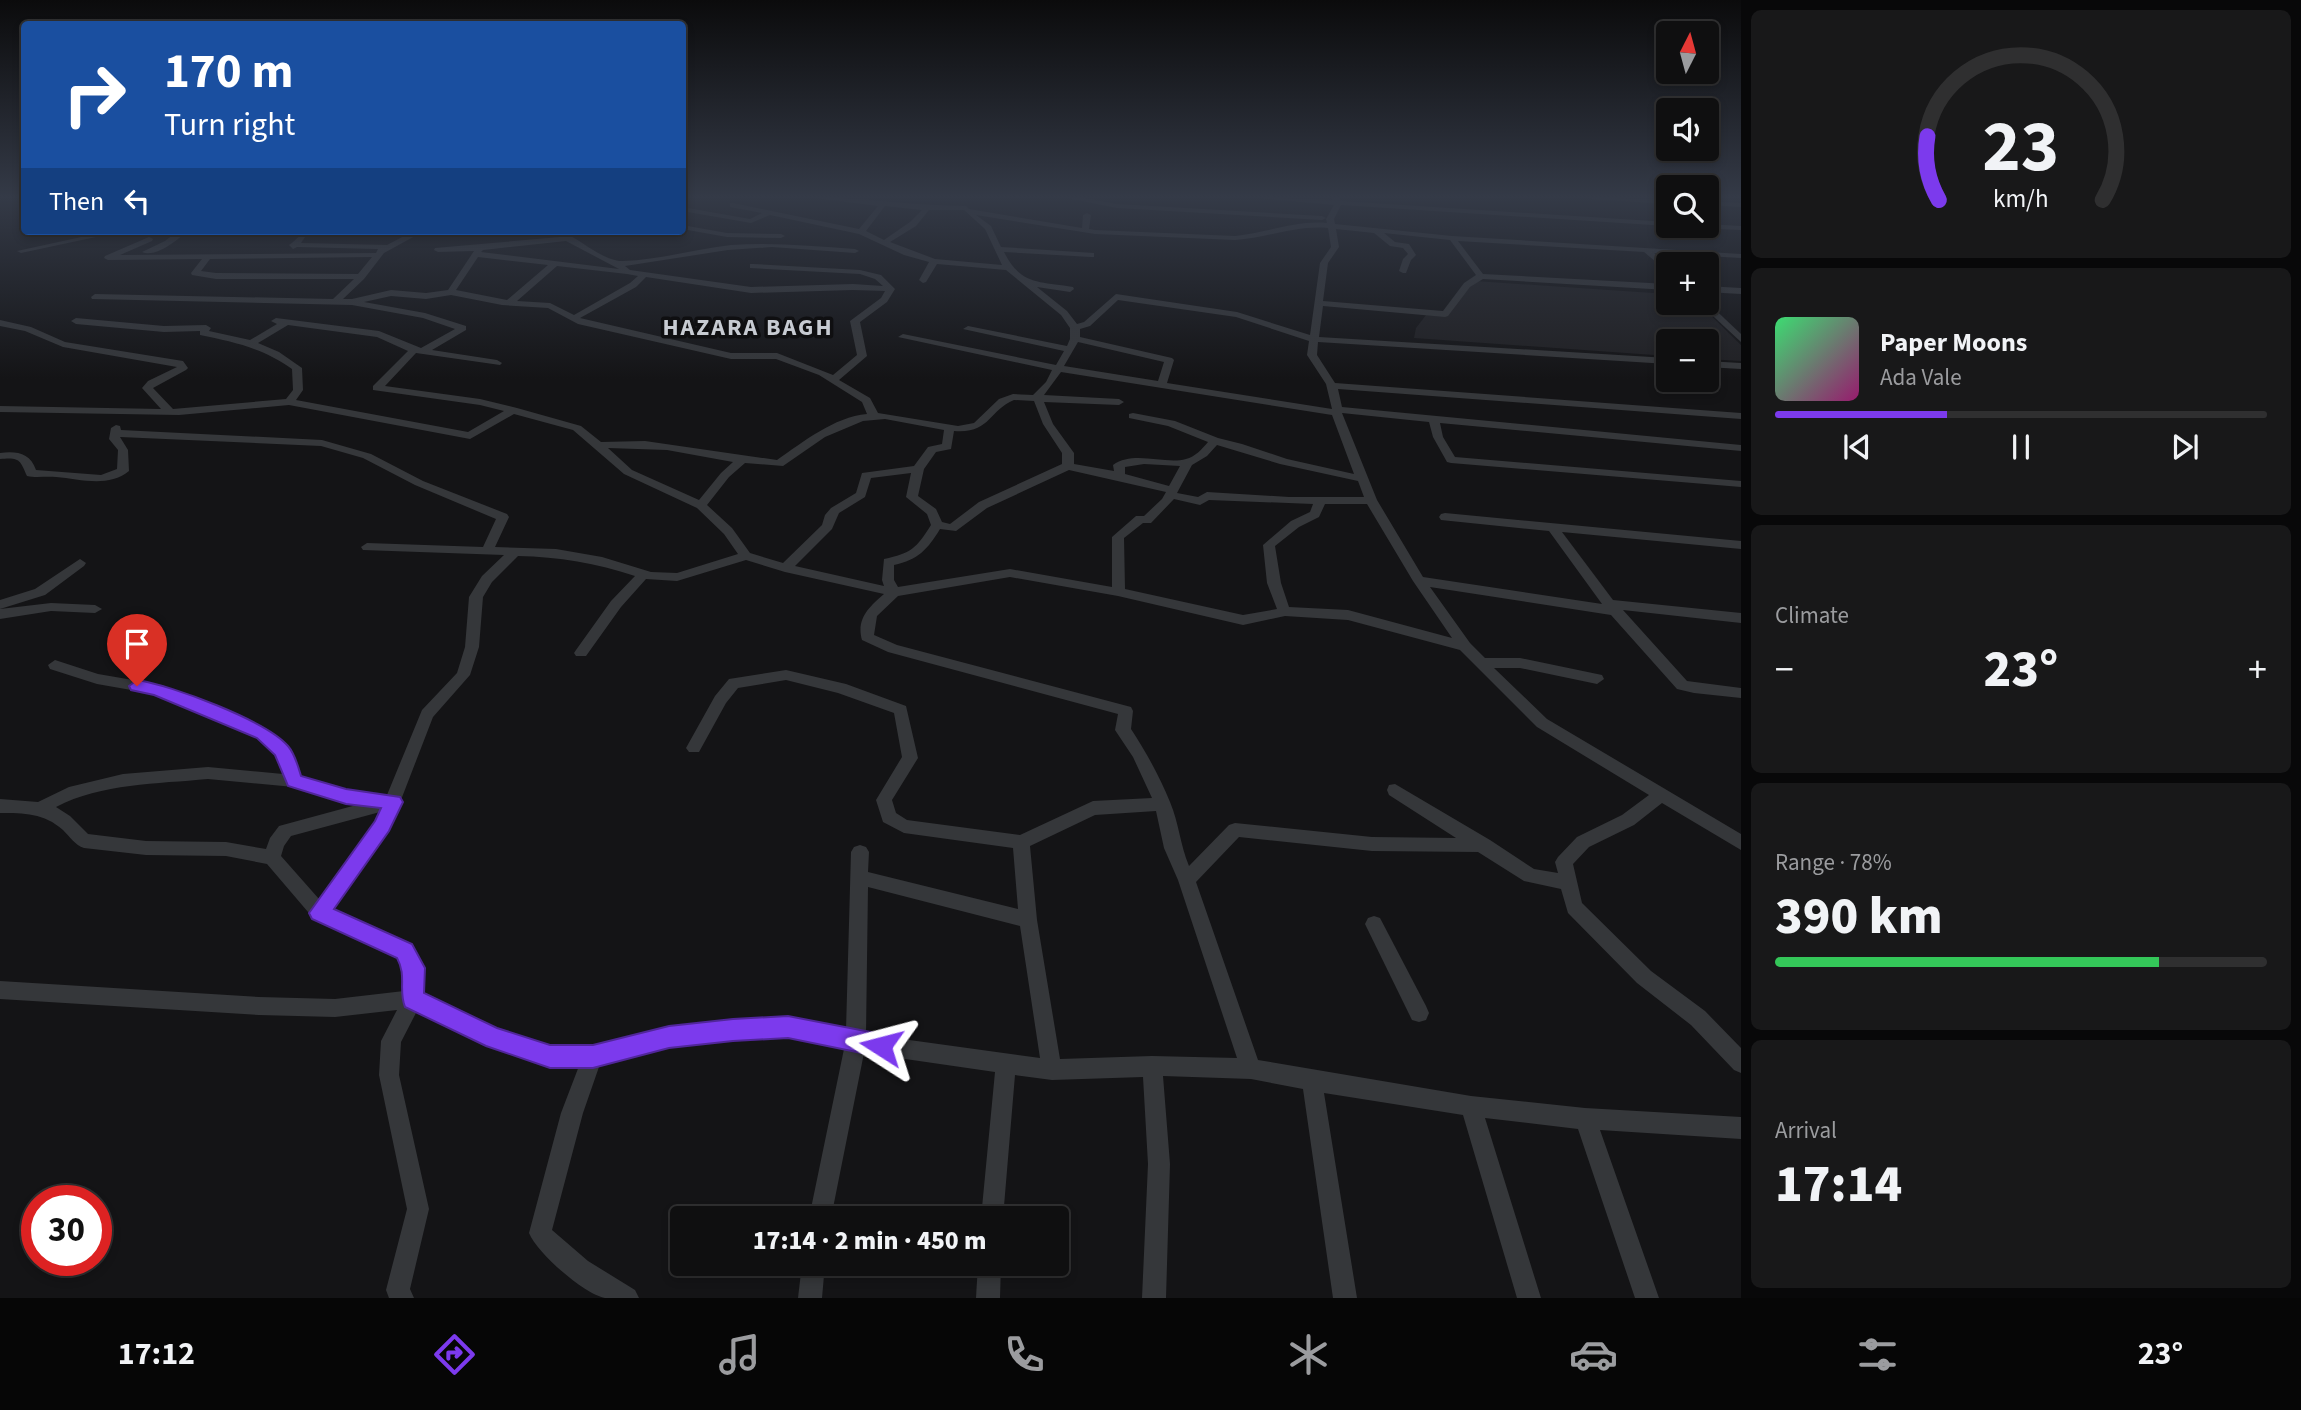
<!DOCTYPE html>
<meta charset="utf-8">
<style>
:root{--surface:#0f0f10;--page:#181819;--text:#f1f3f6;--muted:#9b9c9f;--line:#2f2f30;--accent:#7c3aed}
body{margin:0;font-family:"Source Sans 3",sans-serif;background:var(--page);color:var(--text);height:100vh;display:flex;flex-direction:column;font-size:26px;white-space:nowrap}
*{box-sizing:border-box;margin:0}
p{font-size:23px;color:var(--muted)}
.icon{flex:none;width:38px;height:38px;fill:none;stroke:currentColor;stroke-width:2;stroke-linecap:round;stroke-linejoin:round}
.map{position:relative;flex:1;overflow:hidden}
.drawer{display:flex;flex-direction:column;gap:10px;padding:10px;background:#080809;width:560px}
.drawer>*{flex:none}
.banner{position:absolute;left:21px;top:21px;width:665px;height:214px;border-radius:7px;box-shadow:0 4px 10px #0003,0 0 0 2px var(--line);background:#1a4fa0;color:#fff;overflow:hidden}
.needle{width:46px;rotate:6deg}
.controls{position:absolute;left:1656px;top:21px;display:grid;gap:14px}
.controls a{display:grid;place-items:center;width:63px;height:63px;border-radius:7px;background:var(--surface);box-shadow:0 4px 10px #0003,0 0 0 2px var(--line);font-size:35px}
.speed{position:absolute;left:21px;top:1185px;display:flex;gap:14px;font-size:35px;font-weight:700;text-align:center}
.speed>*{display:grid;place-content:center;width:91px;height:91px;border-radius:50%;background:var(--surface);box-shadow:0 4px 10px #0003,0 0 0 2px var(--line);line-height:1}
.speed .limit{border:10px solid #d22;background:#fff;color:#111}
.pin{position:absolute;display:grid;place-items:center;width:60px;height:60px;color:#fff;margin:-72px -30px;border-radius:50% 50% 50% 0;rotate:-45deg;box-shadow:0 0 7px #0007}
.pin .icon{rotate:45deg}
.me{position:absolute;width:77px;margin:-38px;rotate:279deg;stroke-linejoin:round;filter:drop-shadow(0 0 5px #0008)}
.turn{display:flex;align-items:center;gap:24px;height:147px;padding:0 28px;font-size:32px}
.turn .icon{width:91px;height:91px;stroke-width:2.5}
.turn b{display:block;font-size:49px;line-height:60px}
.then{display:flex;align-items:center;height:66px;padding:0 28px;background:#0003;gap:14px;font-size:26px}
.big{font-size:52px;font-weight:800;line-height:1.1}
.drawer .card{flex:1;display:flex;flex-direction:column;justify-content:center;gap:10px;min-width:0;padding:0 24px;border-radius:10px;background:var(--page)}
.drawer .dial{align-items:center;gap:0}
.dial svg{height:182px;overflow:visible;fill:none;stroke:var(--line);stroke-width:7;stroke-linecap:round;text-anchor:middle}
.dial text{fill:var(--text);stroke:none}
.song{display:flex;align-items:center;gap:21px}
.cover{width:84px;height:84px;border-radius:10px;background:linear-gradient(135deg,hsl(140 70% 55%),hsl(320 70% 35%))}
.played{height:7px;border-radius:4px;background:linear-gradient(90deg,var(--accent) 35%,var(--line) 35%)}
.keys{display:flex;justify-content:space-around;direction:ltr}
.heat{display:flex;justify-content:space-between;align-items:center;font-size:38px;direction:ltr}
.charge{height:10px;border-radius:5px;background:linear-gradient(90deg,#34c759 78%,var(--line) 0)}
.trip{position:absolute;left:670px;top:1206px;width:399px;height:70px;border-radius:7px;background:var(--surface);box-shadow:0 4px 10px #0003,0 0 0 2px var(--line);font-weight:800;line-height:70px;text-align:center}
.tabs{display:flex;height:112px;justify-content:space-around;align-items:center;background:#060606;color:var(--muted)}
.tabs .icon{width:49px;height:49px}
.tabs .active{color:var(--accent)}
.tabs b{font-size:32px;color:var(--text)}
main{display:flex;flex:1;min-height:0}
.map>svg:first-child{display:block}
.built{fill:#202023}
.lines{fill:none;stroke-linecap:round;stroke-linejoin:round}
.minor{fill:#35373a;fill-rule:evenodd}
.route{fill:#7c3aed;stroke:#51269a;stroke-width:2}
.labels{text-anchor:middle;stroke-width:7;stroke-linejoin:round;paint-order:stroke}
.far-district-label{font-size:24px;font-weight:bold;letter-spacing:2px;fill:#c7cbd2;stroke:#0f0f11}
</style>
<main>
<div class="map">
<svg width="1741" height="1298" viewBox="0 0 1741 1298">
<rect width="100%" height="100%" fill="#141416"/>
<!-- built -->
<path class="built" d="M1475,281L1668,294V303H1698L1741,345V361L1706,359V341H1668V356L1414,338L1416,328L1426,315L1444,316Z"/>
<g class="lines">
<!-- minor -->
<g class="minor">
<path d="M808,197C861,197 913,206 966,206L969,209L1082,228L1083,215L1087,213L1091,215L1089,229L1095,230L1235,236C1265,233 1297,220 1327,223L1326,219L1334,205L1247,197L1333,200L1331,197H1338L1341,201L1668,222V226H1670H1668L1341,205L1334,219L1335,224L1452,236L1741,254V258L1654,253L1668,265V272L1644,252L1458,241L1483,274L1668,284V290L1483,279L1470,287L1448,316L1445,317L1323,306L1319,337L1668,358V364L1318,342L1317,355L1335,383L1741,413V419L1338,389L1342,407L1741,445V451L1440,423L1443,437L1455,457L1741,481V487L1451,463L1447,462L1433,437L1429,422L1342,413L1377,500L1423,577L1602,604L1549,531L1441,520L1439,517L1441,514L1445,513L1741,541V549L1562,532L1613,600L1741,613V623L1623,610L1687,681L1741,688V698L1694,693L1677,689L1611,615L1430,587L1470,643L1485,658H1520L1602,675L1604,679L1597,684L1520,668H1494L1547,719L1741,834V850L1662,803L1634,825L1589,847L1573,864L1582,903L1651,971L1705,1011L1741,1048V1073L1734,1070L1691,1025L1637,983L1568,913L1561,889L1524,881L1478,852L1372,851L1239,837L1196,882L1258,1060L1471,1096L1585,1108L1741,1117V1139L1600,1130L1659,1298H1635L1578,1129L1485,1118L1541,1298H1517L1463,1115L1324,1093L1357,1298H1333L1303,1089L1251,1079L1163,1076L1170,1164L1166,1298H1142L1148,1164L1143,1077L1052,1080L1015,1075L1003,1218H981L995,1072L864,1053L831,1218H809L844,1049L788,1037L733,1040L669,1047L600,1064L583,1113L552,1230L588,1261L635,1290L639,1298C628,1298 615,1298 605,1298C584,1294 537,1253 529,1233L561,1113L579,1066L550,1067L487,1045L417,1011L401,1042L399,1075L429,1209L410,1289L414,1298H389L386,1290L407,1209L379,1075L381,1041L397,1010L335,1017L259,1015L0,999V981L259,997L335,999L404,991L405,969L398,957L314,919L267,864L226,856L146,855L84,848C75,845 70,837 63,830C44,813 24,813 0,813V799L38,802L69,787L123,774L208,767L283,774L276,754L258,738L154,694L97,684L50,669L48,665L55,660L98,674L162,685L268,730L288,747L300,776L346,789L387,795L422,710L457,673L465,647L469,597L482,576L504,555L363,550L361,547L367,543L483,547L496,519L415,485L363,458L321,446L120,437L128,450L129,471C108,488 80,479 56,477C46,476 36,478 27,476C20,460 20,457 0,459V453C17,451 30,453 36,470L101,475L117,469L118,450L109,439L111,428L116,425L120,426L121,430L322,440L371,454L423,481L507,514L509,517L495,547L556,549L602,557L651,572L677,573L738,554L724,534L697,508L624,474L573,430L514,414L470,439L289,405L179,415L0,412V406L161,409L142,388L148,381L177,367L63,347L25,331L0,326V320L31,327L65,342L183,361L188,368L186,370L153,388L173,409L286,399L293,390L292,369C263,348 234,342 200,335V331L164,332L76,324L71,321L76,318L164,326L206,325L211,328L209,331L250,340L277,324L271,321L276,318L379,331L421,348L455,329L423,318L352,305L92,299L91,297L95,294L333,299L354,279H216L192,275L191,273L202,259L108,260L104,258L105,256L149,237L153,239L152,241L120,255L376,253L378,249L297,247L293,249L289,245C298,239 300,231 314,232V236L305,237L301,243L387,245L406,235L388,231H472L468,233L415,236L384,253L364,279L343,299H352L391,290L426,293L448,290L474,251L438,252L434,250L435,248L560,237L557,231C572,231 601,262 623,261C659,260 695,249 731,245C772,242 813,246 855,249L859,251L855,253L772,247L728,250L625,266L630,270L751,287L853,284L883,286L875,279L860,274L750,268V264H753L860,270L881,275L895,289L887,302L860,322L867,356L839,380L870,398L878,413L958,426L974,423L999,399L1013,394L1033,395L1046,382L1052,370L898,337L903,334L1056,365L1064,351L963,329L968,326L1067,346L1070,339V328L1061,315L1006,270L937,264L926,282L923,283L919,280L929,262L904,255L859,234L770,215L751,223L682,211V207L750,219L762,213L730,207V203H733L859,229L878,206ZM885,206L922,210L910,222L884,240L866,231ZM929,210H964L985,229L1002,265L935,259L890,242L916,226ZM976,215L1095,234L1235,240C1266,238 1297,225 1328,228L1331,247L1320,263L1310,335L1237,312L1116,294L1084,322L1077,324L1067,311L1037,287L1070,292L1074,289L1073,287C1040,281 1021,286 1004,252L1091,257H1094V253L1001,247L991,226ZM1336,229L1374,233L1390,246L1403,248L1408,254L1403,259L1399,271L1403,273H1406L1411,260L1416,255L1409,244L1395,242L1384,233L1450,240L1476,275L1464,283L1443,311L1323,301L1328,263L1339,247ZM566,241L619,269L481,252L483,250ZM372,257L358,274L216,273L201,271L210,259ZM478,257L548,265L507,300L456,290ZM557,266L627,274L638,276L630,283L574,315L550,303L517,301ZM646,277L751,293L853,290L885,291L881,298L850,321L857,355L833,375L777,353H731L580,318L636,287ZM451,295L502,305L548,308L578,324L731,359H776L819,375L862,402L867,414C834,417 803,442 777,460L645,441L601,442L581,426L517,408L480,399L385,386L416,353L500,365L502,363L497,360L432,350L466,330V326L425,313L364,302L391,296L426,299ZM1118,300L1236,317L1309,341L1307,355L1326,384L1332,409L1167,383L1174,360L1172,358L1080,337V329L1090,326ZM288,325L377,337L408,351L373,386V390L480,405L504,411L468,432L296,400L303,390L302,368L279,352L258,343ZM1078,342L1164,362L1158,381L1064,366ZM1061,372L1332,415L1354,474L1287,459L1242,444L1218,438L1175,421L1133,413L1129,414V418L1168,426L1208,442C1202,449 1195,457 1186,459C1165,465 1134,450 1113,465L1114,471L1074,464V453L1053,424L1044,402L1119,405L1124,402L1119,399L1044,395ZM1014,400L1034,401L1043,424L1062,453V464L979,502L950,524L942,522L936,509L918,496L924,469L936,452L951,449L954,431C990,434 988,411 1014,400ZM885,419L944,430L942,444L928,447L914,466L862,473L856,493L831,508L825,515L822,525L783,563L750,553L732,528L707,505L729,477L745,463L783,466L825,437L863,421ZM1217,445L1280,464L1358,481L1364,497H1289L1207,492L1198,497L1177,493L1192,465L1207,456ZM608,448L667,450L733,462L721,473L699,500L632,470ZM1144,464L1180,466L1169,486L1125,474V467ZM1069,470L1166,492L1162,499L1144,516H1136L1112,537V587L1010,569L898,587L894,580V565C918,560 928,549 940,529L956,531L987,508ZM911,473L906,497L927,514L931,525C916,549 911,553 884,559L882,580L884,586L795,566L832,529L839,513L865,497L871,478ZM1174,499L1200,505L1209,500L1313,504L1310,512L1291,521L1263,545L1267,583L1277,609L1243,615L1125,589L1124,538L1143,523H1151ZM1325,504H1367L1413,581L1452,638L1348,610L1289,607L1281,583L1275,546L1299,527L1319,517ZM518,556C559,557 596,563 635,576L611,601L576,650L574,653L576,656H586L621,607L646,579L677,581L746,560L785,572L884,594C869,607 856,619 862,640L888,652L1118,714L1115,730L1133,757L1152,798L1093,801L1020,835L907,820L896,813L892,800L918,758L906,706L846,684L786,670L729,679L715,696L686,748L689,752H699L726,703L738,688L786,680L838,693L894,713L902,757L876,800L883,822L904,833L1013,848L1018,909L868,872L869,852L866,847L860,845L854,847L851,852L846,1030L788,1017L733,1020L669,1027L593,1046L550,1047L497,1029L423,994V968L412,945L333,910L389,831L433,717L470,675L479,647L483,597L492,582ZM1010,577L1118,596L1243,625L1285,616L1348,620L1460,650L1537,727L1649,795L1622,815L1577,837L1558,857L1555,862L1558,873L1534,869L1490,840L1395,784L1389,785L1387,790L1389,795L1456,838L1372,837L1235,823L1229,825L1189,866C1180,845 1179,823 1170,802C1160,777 1146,752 1131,729L1133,711L1131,707L897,645L874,635L877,616L898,596ZM208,779L294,787L360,804L279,826L270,838L266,849L226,842L146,841L88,834L70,816L56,807C102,783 157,784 208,779ZM1156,811L1164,848L1178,880L1237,1058L1152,1056L1060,1059L1037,920L1030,846L1095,815ZM380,812L376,823L319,899L281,856L284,846L291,836ZM868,887L1020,926L1040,1058L866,1034Z"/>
<path d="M1062,197H1079L1117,204L1322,216L1326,218L1322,220L1117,208Z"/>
<path d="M1588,197L1668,200V204L1591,199Z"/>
<path d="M1706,201L1741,203V207L1706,205Z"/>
<path d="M1706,224L1741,226V230L1692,228L1688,226Z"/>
<path d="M682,225L727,233L781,234L785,236L781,238L727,237L682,229Z"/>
<path d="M109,231H124L21,253L17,251Z"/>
<path d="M178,231H187C177,241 155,258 142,252L165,241Z"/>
<path d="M1706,286L1741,288V294L1706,292Z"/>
<path d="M1706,301L1741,334V342L1699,303Z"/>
<path d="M1706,361L1741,363V369L1706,367Z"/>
<path d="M80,559L86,563L84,566L45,595L0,609V600L35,589Z"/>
<path d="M51,603L95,605L102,609L95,613L51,611L0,619V609Z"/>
<path d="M1374,916L1380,918L1426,1006L1429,1013L1426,1020L1419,1022L1412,1020L1365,924L1368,918Z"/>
<path d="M802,1264H825L822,1298H798Z"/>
<path d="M978,1264H1001L1000,1298H976Z"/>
</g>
</g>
<!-- sky -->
<linearGradient id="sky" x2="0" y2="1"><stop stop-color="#0b0b0c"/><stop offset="0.52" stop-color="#343a47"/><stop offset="1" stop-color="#343a47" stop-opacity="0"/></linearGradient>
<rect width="1741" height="379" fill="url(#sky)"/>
<!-- route -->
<path class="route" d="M137,680C171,685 267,721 288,746C295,754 298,766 301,776L346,789L400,797L403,802L389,831L334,909L412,944L425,968L424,993L497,1028L550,1045H593L669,1026L733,1019L788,1016L881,1034L890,1038L893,1046L890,1054L881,1057L788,1038L733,1041L669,1048L593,1068H550L486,1046L405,1007C398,990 407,976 397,958L312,919L309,913L375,821L381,808L346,804L288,786L275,755L257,738L154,695L131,690L129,686Z"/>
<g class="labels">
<!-- far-district labels -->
<g class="far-district-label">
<text x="748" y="335">HAZARA BAGH</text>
</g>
</g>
</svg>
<div class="controls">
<a><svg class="needle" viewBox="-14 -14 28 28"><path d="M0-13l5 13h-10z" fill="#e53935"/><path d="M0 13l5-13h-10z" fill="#9b9c9f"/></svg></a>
<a><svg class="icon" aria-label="sound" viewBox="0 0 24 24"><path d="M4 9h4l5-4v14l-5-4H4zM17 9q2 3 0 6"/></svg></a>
<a><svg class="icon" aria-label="search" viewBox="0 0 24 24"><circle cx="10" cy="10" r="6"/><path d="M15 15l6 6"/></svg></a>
<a>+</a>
<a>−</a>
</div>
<div class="speed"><div class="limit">30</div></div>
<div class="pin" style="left:137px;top:686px;background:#d93025"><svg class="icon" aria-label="arrive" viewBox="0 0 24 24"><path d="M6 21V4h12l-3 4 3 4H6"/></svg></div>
<svg class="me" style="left:881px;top:1046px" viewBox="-20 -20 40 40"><path d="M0-17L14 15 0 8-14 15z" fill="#7c3aed" stroke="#fff" stroke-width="4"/></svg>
<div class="trip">17:14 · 2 min · 450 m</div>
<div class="banner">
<div class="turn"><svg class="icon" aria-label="right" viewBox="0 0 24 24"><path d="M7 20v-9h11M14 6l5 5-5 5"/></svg><div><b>170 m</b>Turn right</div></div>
<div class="then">Then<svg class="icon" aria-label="left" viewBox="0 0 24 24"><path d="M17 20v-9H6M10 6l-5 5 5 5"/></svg></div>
</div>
</div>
<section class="drawer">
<div class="card dial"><svg viewBox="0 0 100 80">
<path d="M14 69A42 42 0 1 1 86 69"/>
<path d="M14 69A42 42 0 0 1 9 41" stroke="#7c3aed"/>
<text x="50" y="56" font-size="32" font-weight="700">23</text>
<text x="50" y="72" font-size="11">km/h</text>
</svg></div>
<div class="card">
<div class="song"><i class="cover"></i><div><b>Paper Moons</b><p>Ada Vale</p></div></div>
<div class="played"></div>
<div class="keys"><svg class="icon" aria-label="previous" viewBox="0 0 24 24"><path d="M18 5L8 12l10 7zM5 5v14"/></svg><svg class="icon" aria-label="pause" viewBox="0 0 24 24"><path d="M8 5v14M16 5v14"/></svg><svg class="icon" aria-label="next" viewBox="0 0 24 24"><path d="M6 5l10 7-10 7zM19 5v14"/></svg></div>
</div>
<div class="card"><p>Climate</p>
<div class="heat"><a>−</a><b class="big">23°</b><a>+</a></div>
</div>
<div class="card"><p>Range · 78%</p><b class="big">390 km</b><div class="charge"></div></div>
<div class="card"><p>Arrival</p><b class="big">17:14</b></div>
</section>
</main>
<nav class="tabs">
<b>17:12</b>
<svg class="icon active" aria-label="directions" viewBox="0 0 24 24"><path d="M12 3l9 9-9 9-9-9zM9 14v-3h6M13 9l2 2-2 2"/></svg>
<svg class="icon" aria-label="music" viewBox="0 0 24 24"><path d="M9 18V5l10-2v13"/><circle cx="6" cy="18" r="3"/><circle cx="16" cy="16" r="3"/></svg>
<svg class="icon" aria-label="phone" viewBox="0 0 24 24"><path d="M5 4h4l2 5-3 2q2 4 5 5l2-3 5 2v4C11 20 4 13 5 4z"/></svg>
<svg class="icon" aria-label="climate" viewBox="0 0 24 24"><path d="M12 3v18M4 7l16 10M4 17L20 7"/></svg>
<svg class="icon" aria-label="car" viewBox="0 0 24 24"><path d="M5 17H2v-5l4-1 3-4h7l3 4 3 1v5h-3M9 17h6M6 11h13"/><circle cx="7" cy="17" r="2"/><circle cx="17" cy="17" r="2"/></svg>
<svg class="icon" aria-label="filters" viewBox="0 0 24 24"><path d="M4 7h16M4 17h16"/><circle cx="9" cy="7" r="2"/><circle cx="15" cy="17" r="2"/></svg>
<b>23°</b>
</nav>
